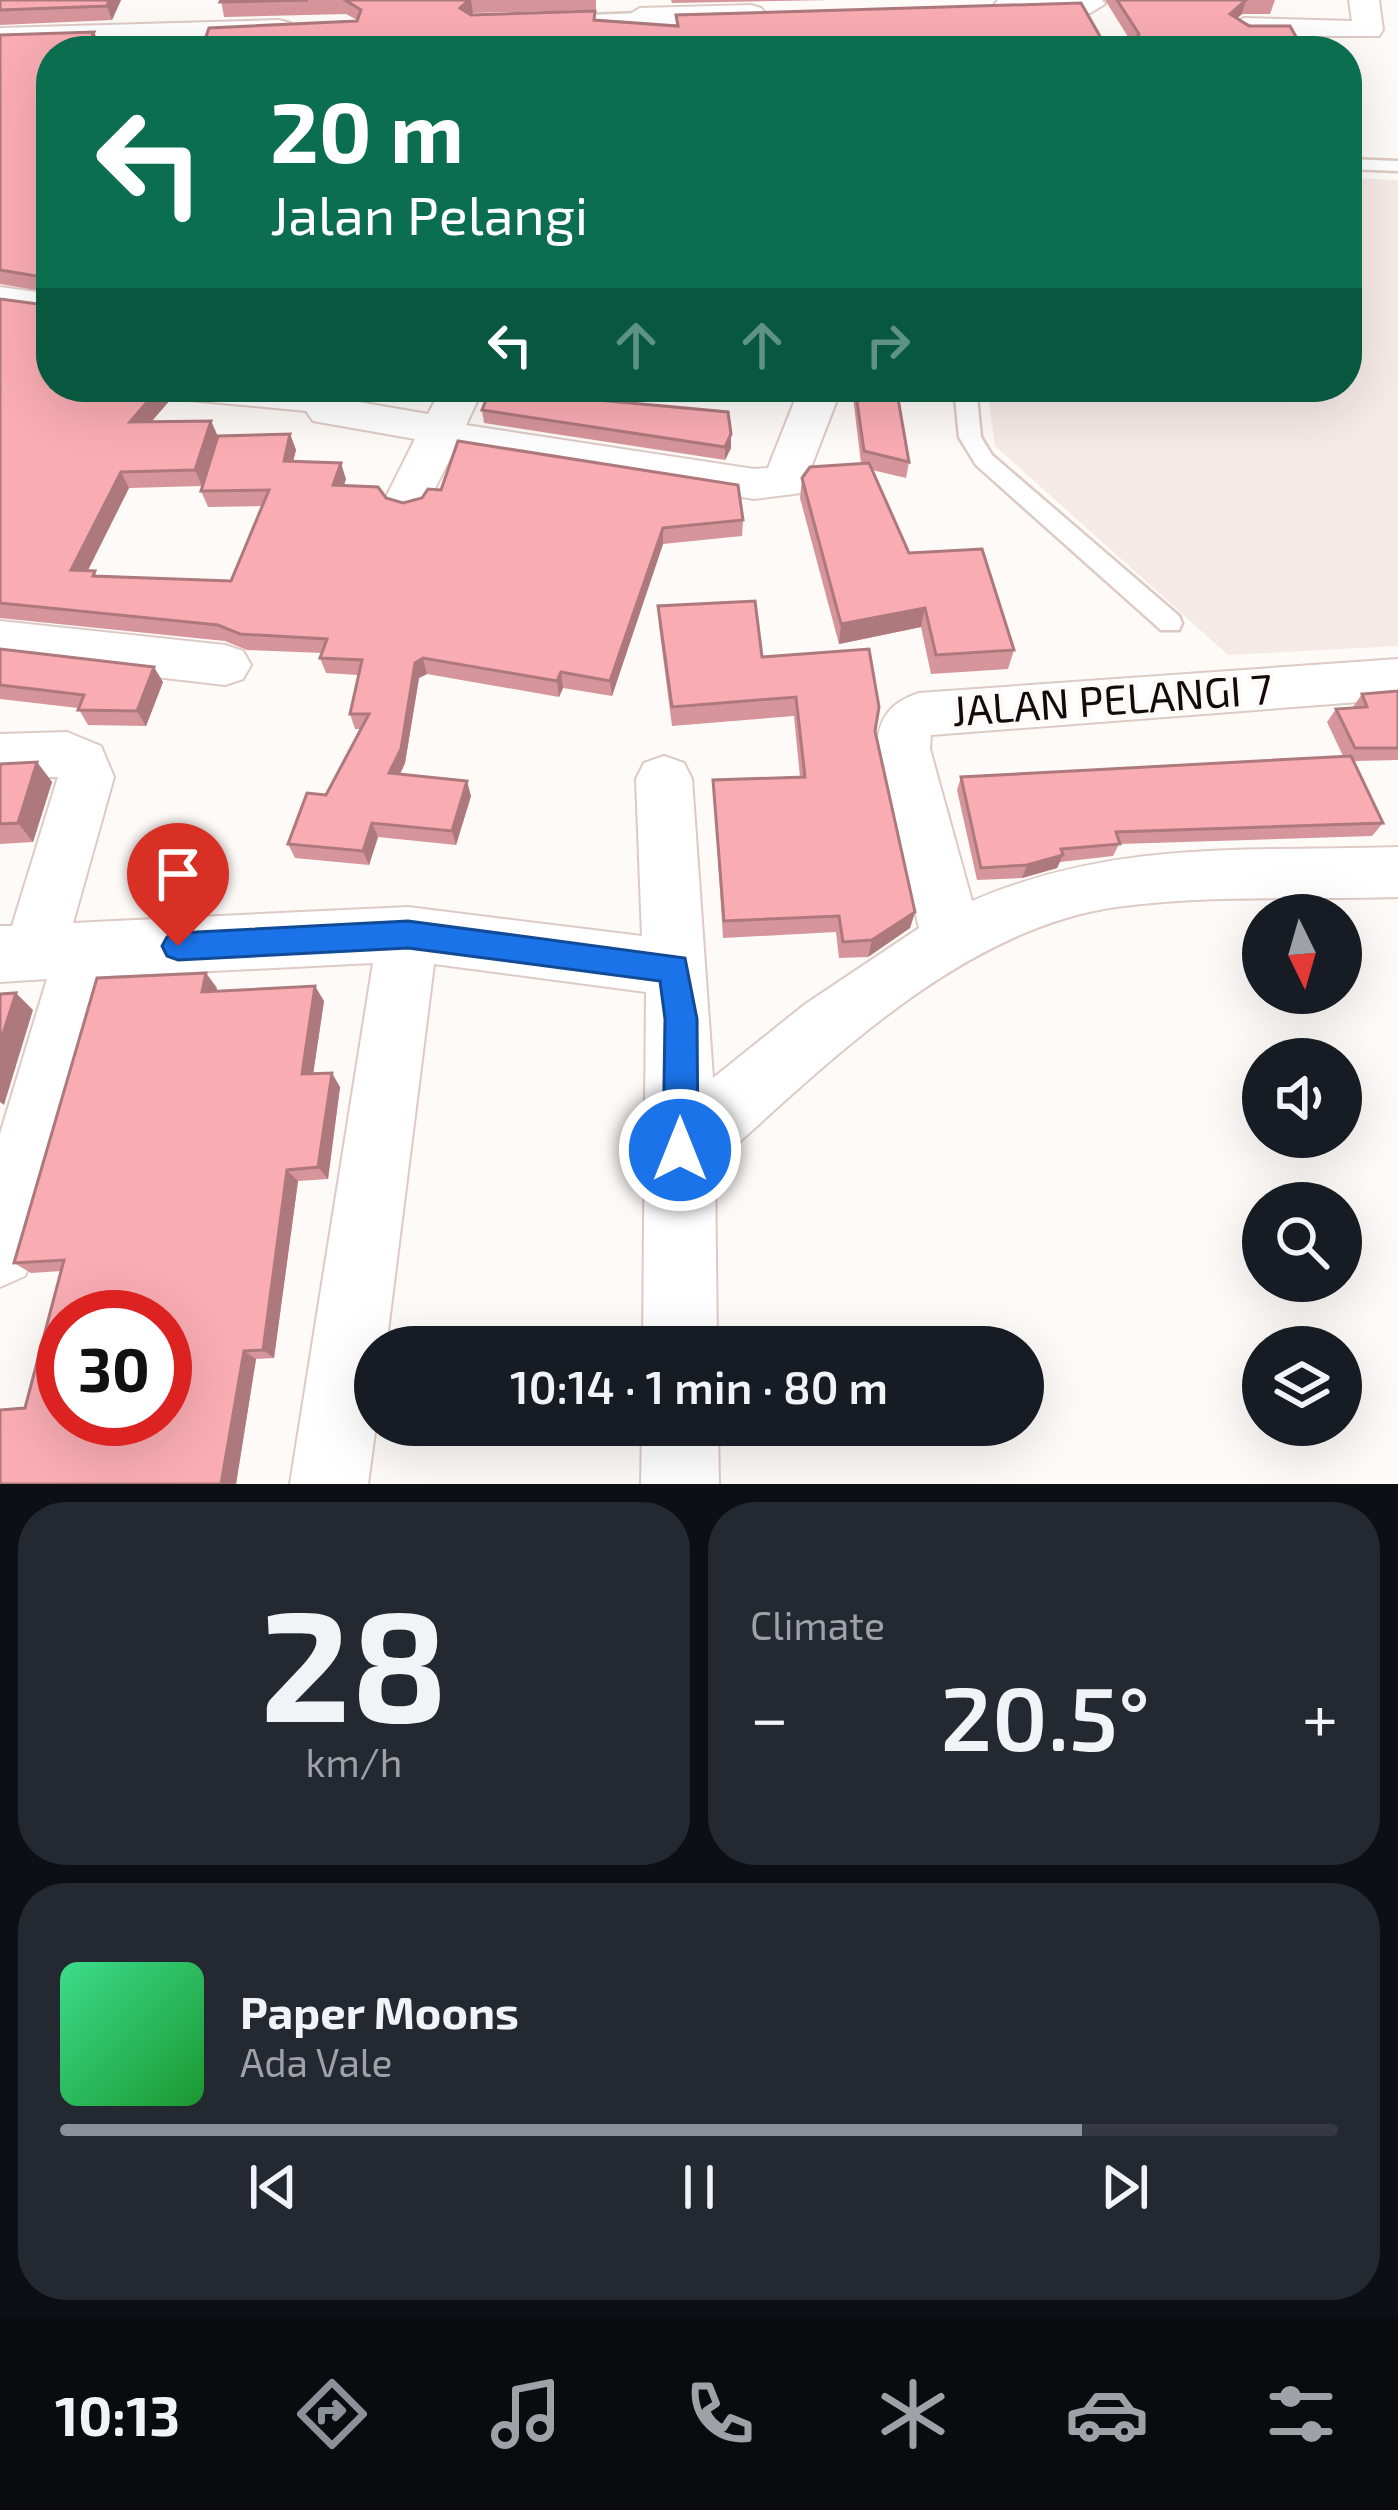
<!DOCTYPE html>
<meta charset="utf-8">
<style>
:root{--surface:#171b24;--page:#242831;--text:#f1f3f6;--muted:#9ea1a6;--line:#363941;--accent:#8c9099}
body{margin:0;font-family:"Exo 2",sans-serif;background:var(--page);color:var(--text);height:100vh;display:flex;flex-direction:column;font-size:45px;white-space:nowrap}
*{box-sizing:border-box;margin:0}
p{font-size:39px;color:var(--muted)}
.icon{flex:none;width:66px;height:66px;fill:none;stroke:currentColor;stroke-width:2;stroke-linecap:round;stroke-linejoin:round}
.map{position:relative;height:1484px;overflow:hidden}
.panel{display:flex;flex-direction:column;gap:18px;padding:18px;background:#0d0f14;flex:1}
.panel>*{flex:none}
.top-card{position:absolute;left:36px;top:36px;width:1326px;height:366px;border-radius:48px;box-shadow:0 12px 48px #0002;background:#0b6e4f;color:#fff;overflow:hidden}
.needle{width:78px;rotate:175deg}
.buttons{position:absolute;left:1242px;top:894px;display:grid;gap:24px}
.buttons a{display:grid;place-items:center;width:120px;height:120px;border-radius:50%;background:var(--surface);box-shadow:0 12px 48px #0002;font-size:60px}
.speed{position:absolute;left:36px;top:1290px;display:flex;gap:24px;font-size:60px;font-weight:700;text-align:center}
.speed>*{display:grid;place-content:center;width:156px;height:156px;border-radius:50%;background:var(--surface);box-shadow:0 12px 48px #0002;line-height:1}
.speed .limit{border:18px solid #d22;background:#fff;color:#111}
.pin{position:absolute;display:grid;place-items:center;width:102px;height:102px;color:#fff;margin:-123px -51px;border-radius:50% 50% 50% 0;rotate:-45deg;box-shadow:0 0 12px #0007}
.pin .icon{rotate:45deg}
.me{position:absolute;width:132px;margin:-66px;rotate:0deg;stroke-linejoin:round;filter:drop-shadow(0 0 9px #0008)}
.turn{display:flex;align-items:center;gap:42px;height:252px;padding:0 36px;font-size:54px}
.turn .icon{width:156px;height:156px;stroke-width:2.5}
.turn b{display:block;font-size:84px;line-height:102px}
.lanes{display:flex;align-items:center;height:114px;padding:0 36px;background:#0003;justify-content:center;gap:60px;direction:ltr}
.lanes .off{opacity:.35}
.big{font-size:90px;font-weight:600;line-height:1.1}
.panel .widget{flex:1;display:flex;flex-direction:column;justify-content:center;gap:18px;min-width:0;padding:0 42px;border-radius:48px;background:var(--page)}
.panel .dial{align-items:center;gap:0}
.dial b{font-size:156px;line-height:1}
.song{display:flex;align-items:center;gap:36px}
.cover{width:144px;height:144px;border-radius:18px;background:linear-gradient(135deg,hsl(150 70% 55%),hsl(130 70% 35%))}
.played{height:12px;border-radius:6px;background:linear-gradient(90deg,var(--accent) 80%,var(--line) 80%)}
.keys{display:flex;justify-content:space-around;direction:ltr}
.heat{display:flex;justify-content:space-between;align-items:center;font-size:66px;direction:ltr}
.panel .tiles{flex:1;display:grid;gap:18px;grid-template-columns:1fr 1fr}
.widget:last-child{grid-column:span 2}
.trip{position:absolute;left:354px;top:1326px;width:690px;height:120px;border-radius:60px;background:var(--surface);box-shadow:0 12px 48px #0002;font-weight:600;line-height:120px;text-align:center}
.tabs{display:flex;height:192px;justify-content:space-around;align-items:center;background:#090b0e;color:var(--muted)}
.tabs .icon{width:84px;height:84px}
.tabs .active{color:var(--accent)}
.tabs b{font-size:54px;color:var(--text)}
.map>svg:first-child{display:block}
.built{fill:#f6eae7}
.lines{fill:none;stroke-linecap:round;stroke-linejoin:round}
.service-casing{stroke:#decac4;stroke-width:5}
.minor-casing{stroke:#decac4;stroke-width:4}
.service{fill:#fff;fill-rule:evenodd}
.minor{fill:#fff;fill-rule:evenodd}
.wall{fill:#d6959a}
.shaded-wall{fill:#ae797d}
.building{fill:#f9adb3;stroke:#ae797d;stroke-width:3;fill-rule:evenodd}
.route{fill:#1a73e8;stroke:#114b97;stroke-width:3}
.labels{text-anchor:middle;stroke-width:9;stroke-linejoin:round;paint-order:stroke}
.street-label{font-size:42px;fill:#120b09;stroke:#fefaf8}
</style>
<div class="map">
<svg width="1398" height="1484" viewBox="0 0 1398 1484">
<rect width="100%" height="100%" fill="#fefaf8"/>
<!-- built -->
<path class="built" d="M1347,178L1398,180V646L1228,655L995,446L987,387H1347Z"/>
<g class="lines">
<defs>
<g id="service">
<path d="M640,13L645,14V20L562,24L555,20L562,16Z"/>
<path d="M1347,159L1398,161V171L1347,169Z"/>
<path d="M954,387H976L981,437L992,455L1179,616L1182,623L1179,630H1161L976,465L959,437Z"/>
</g>
<g id="minor">
<path d="M998,0H1102L1105,4L1090,13L1008,15L998,12L993,6Z"/>
<path d="M1349,0H1379L1383,30L1379,36H1244L1229,27L1244,18L1352,21Z"/>
<path d="M751,5L761,8L766,14L761,20L640,26L625,17L640,8Z"/>
<path d="M279,20L290,23L294,29L290,35L0,46V28Z"/>
<path d="M0,287L51,294V318L0,311Z"/>
<path d="M168,387H330L340,390L347,400L428,414L442,387H484L466,425L754,469L768,468L800,387H842L801,493L754,499L454,451L424,510L408,515L392,510L385,499L415,439L313,421L306,411L189,400L174,396Z"/>
<path d="M0,621L225,645L243,651L251,665L243,679L225,685L0,659Z"/>
<path d="M1398,659V699L931,735L930,749L972,901C1117,839 1245,852 1398,847V897C1305,900 1209,894 1116,907C959,930 828,1063 715,1164L717,1347H643L646,992L434,964L386,1347H375L376,1425L368,1484H290L373,963L110,976L36,1251L25,1276L0,1287V1134L47,979L0,982V926H12L58,777L0,778V734L67,732L101,746L114,777L73,923L408,907L642,936L636,779L644,763L664,756L684,763L692,779L713,1078L804,1005L919,928L876,749C879,718 889,703 919,693Z"/>
<path d="M642,1425H718L719,1484H641Z"/>
</g>
</defs>
<!-- service casing -->
<use href="#service" class="service-casing"/>
<!-- minor casing -->
<use href="#minor" class="minor-casing"/>
<!-- service -->
<use href="#service" class="service"/>
<!-- minor -->
<use href="#minor" class="minor"/>
</g>
<!-- wall -->
<g class="wall">
<path d="M0,0H121L112,20L0,25Z"/>
<path d="M221,0H596V10L473,13L471,15L676,26V15L1130,40L1105,0H1275L1270,14H1242L1237,18L1304,51L357,20L346,14L224,17Z"/>
<path d="M671,0H830L672,3Z"/>
<path d="M94,32L100,47L98,51H51V387L171,399L151,422L211,421L218,437L202,486L129,488L88,570L99,576L231,581L263,506L208,507L201,491L290,434L296,450L293,461L346,479L344,485L403,503L743,520L742,536L663,544L612,696L563,688L559,697L427,674L419,678L405,763L400,774L471,796L456,845L378,837L369,865L295,858L288,844L326,795L361,729H355L350,714L358,675L326,673L320,658L322,653L247,650L225,641L0,618V299L46,305L47,292L0,284V35Z"/>
<path d="M846,387H904L898,395L909,462L906,478L872,470L909,553L1014,650L1008,669L931,674L921,627L839,644L800,498L802,478L861,463L852,389Z"/>
<path d="M482,410L731,448L725,460L484,423Z"/>
<path d="M658,606L762,657L875,731L915,912L910,928L868,957L839,958L836,932L723,938L713,780L800,777L794,716L672,726L659,626Z"/>
<path d="M0,649L163,682L146,726L88,725L78,708L0,699Z"/>
<path d="M1398,691V760L1354,761L1383,823L1372,836L1119,844L1113,856L1060,862L1057,868L1022,878L977,880L957,790L961,777L1343,756L1327,722L1336,709L1353,707L1362,694Z"/>
<path d="M37,762L52,782L33,842L0,844V764Z"/>
<path d="M217,988L216,991L324,1001L313,1074L340,1087L328,1179L298,1181L274,1358L256,1359L236,1484H0L25,1408L62,1271L31,1273L14,1263Z"/>
</g>
<!-- shaded-wall -->
<g class="shaded-wall">
<path d="M109,0H121L112,20L107,6Z"/>
<path d="M469,0H471L473,13L462,23L460,8Z"/>
<path d="M1246,0L1242,14L1225,29L1230,14Z"/>
<path d="M94,32L100,47L98,51H85Z"/>
<path d="M160,387H166L171,399L137,438L130,422Z"/>
<path d="M211,421L218,437L202,486L195,470Z"/>
<path d="M290,434L296,450L289,477L284,461Z"/>
<path d="M731,434V448L725,460V447Z"/>
<path d="M341,463L346,479L338,501L333,485Z"/>
<path d="M121,472L129,488L80,586L71,570Z"/>
<path d="M663,528V544L612,696L610,681Z"/>
<path d="M925,608L921,627L839,644L841,624Z"/>
<path d="M423,658L427,674L419,678L405,763L394,787L389,773L415,663Z"/>
<path d="M154,667L163,682L146,726L137,711Z"/>
<path d="M561,672L563,688L559,697L557,681Z"/>
<path d="M37,762L52,782L33,842L18,823Z"/>
<path d="M467,781L471,796L456,845L452,831Z"/>
<path d="M372,823L378,837L369,865L363,851Z"/>
<path d="M1063,855L1057,868L1022,878L1027,865Z"/>
<path d="M915,912L910,928L868,957L872,940Z"/>
<path d="M206,973L217,988L213,1007L202,992Z"/>
<path d="M315,986L324,1001L311,1088L302,1074Z"/>
<path d="M16,993L33,1010L4,1105L0,1102V1043Z"/>
<path d="M332,1073L340,1087L328,1179L318,1167Z"/>
<path d="M287,1170L298,1181L274,1358L263,1350Z"/>
<path d="M244,1351L256,1359L236,1484H221Z"/>
</g>
<!-- building -->
<g class="building">
<path d="M0,0H109L107,6L0,10Z"/>
<path d="M221,0H308L220,2Z"/>
<path d="M345,0H469L460,8L471,15L595,11L594,20L678,26L676,15L1081,3L1101,38L1135,41L1139,34L1117,0H1246L1230,14L1249,26H1290L1304,51H201L209,28L357,21L361,10Z"/>
<path d="M94,32L85,51H51V387H160L130,422L211,421L195,470L121,472L71,570L95,571L93,576L231,581L269,490L201,491L218,436L290,434L284,461L341,463L333,485L378,487L386,498L403,503L422,498L428,489L441,490L458,441L738,485L743,520L663,528L610,681L561,672L557,681L423,658L415,663L401,749L389,773L467,781L452,831L372,823L363,851L288,844L307,793L326,795L369,714H350L362,660L320,658L327,639L240,634L218,625L0,603V299L46,305L48,278L0,270V35Z"/>
<path d="M855,387H896L909,462L864,451Z"/>
<path d="M490,390L728,412L731,434L725,447L482,410Z"/>
<path d="M869,463L909,553L982,549L1014,650L936,655L925,608L841,624L802,478L810,467Z"/>
<path d="M755,601L762,657L869,649L879,707L875,731L915,912L872,940L843,942L839,916L724,921L713,780L805,777L796,697L672,707L658,606Z"/>
<path d="M0,649L154,667L137,711L78,710L84,695L0,685Z"/>
<path d="M1398,691V748H1355L1336,709L1367,707L1362,694Z"/>
<path d="M1351,756L1383,823L1116,832L1120,844L1061,849L1063,855L1027,865L981,868L961,777Z"/>
<path d="M37,762L18,823L0,824V764Z"/>
<path d="M206,973L202,992L315,986L302,1074L332,1073L318,1167L287,1170L263,1350L244,1351L221,1484H0V1410L25,1408L64,1260L14,1263L97,978ZM63,1317H165V1419H63Z"/>
<path d="M16,993L0,1043V994Z"/>
</g>
<!-- route -->
<path class="route" d="M408,921L685,958L697,1019L698,1150L693,1162L680,1167L668,1162L663,1150L665,1019L660,981L408,948L178,960L167,956L162,946L167,937L178,933Z"/>
<g class="labels">
<!-- street labels -->
<g class="street-label">
<text transform="translate(1112 700) rotate(-4)" y="15">JALAN PELANGI 7</text>
</g>
</g>
</svg>
<div class="buttons">
<a><svg class="needle" viewBox="-14 -14 28 28"><path d="M0-13l5 13h-10z" fill="#e53935"/><path d="M0 13l5-13h-10z" fill="#9ea1a6"/></svg></a>
<a><svg class="icon" aria-label="sound" viewBox="0 0 24 24"><path d="M4 9h4l5-4v14l-5-4H4zM17 9q2 3 0 6"/></svg></a>
<a><svg class="icon" aria-label="search" viewBox="0 0 24 24"><circle cx="10" cy="10" r="6"/><path d="M15 15l6 6"/></svg></a>
<a><svg class="icon" aria-label="layers" viewBox="0 0 24 24"><path d="M12 4l9 5-9 5-9-5zM3 14l9 5 9-5"/></svg></a>
</div>
<div class="speed"><div class="limit">30</div></div>
<div class="pin" style="left:178px;top:946px;background:#d93025"><svg class="icon" aria-label="arrive" viewBox="0 0 24 24"><path d="M6 21V4h12l-3 4 3 4H6"/></svg></div>
<svg class="me" style="left:680px;top:1150px" viewBox="-20 -20 40 40"><circle r="17" fill="#1a73e8" stroke="#fff" stroke-width="3"/><path d="M0-11L8 9 0 5-8 9z" fill="#fff"/></svg>
<div class="trip">10:14 · 1 min · 80 m</div>
<div class="top-card">
<div class="turn"><svg class="icon" aria-label="left" viewBox="0 0 24 24"><path d="M17 20v-9H6M10 6l-5 5 5 5"/></svg><div><b>20 m</b>Jalan Pelangi</div></div>
<div class="lanes"><svg class="icon" aria-label="left" viewBox="0 0 24 24"><path d="M17 20v-9H6M10 6l-5 5 5 5"/></svg><svg class="icon off" aria-label="ahead" viewBox="0 0 24 24"><path d="M12 20V5M6 11l6-6 6 6"/></svg><svg class="icon off" aria-label="ahead" viewBox="0 0 24 24"><path d="M12 20V5M6 11l6-6 6 6"/></svg><svg class="icon off" aria-label="right" viewBox="0 0 24 24"><path d="M7 20v-9h11M14 6l5 5-5 5"/></svg></div>
</div>
</div>
<section class="panel">
<div class="tiles">
<div class="widget dial"><b>28</b><p>km/h</p></div>
<div class="widget"><p>Climate</p>
<div class="heat"><a>−</a><b class="big">20.5°</b><a>+</a></div>
</div>
<div class="widget">
<div class="song"><i class="cover"></i><div><b>Paper Moons</b><p>Ada Vale</p></div></div>
<div class="played"></div>
<div class="keys"><svg class="icon" aria-label="previous" viewBox="0 0 24 24"><path d="M18 5L8 12l10 7zM5 5v14"/></svg><svg class="icon" aria-label="pause" viewBox="0 0 24 24"><path d="M8 5v14M16 5v14"/></svg><svg class="icon" aria-label="next" viewBox="0 0 24 24"><path d="M6 5l10 7-10 7zM19 5v14"/></svg></div>
</div>
</div>
</section>
<nav class="tabs">
<b>10:13</b>
<svg class="icon active" aria-label="directions" viewBox="0 0 24 24"><path d="M12 3l9 9-9 9-9-9zM9 14v-3h6M13 9l2 2-2 2"/></svg>
<svg class="icon" aria-label="music" viewBox="0 0 24 24"><path d="M9 18V5l10-2v13"/><circle cx="6" cy="18" r="3"/><circle cx="16" cy="16" r="3"/></svg>
<svg class="icon" aria-label="phone" viewBox="0 0 24 24"><path d="M5 4h4l2 5-3 2q2 4 5 5l2-3 5 2v4C11 20 4 13 5 4z"/></svg>
<svg class="icon" aria-label="climate" viewBox="0 0 24 24"><path d="M12 3v18M4 7l16 10M4 17L20 7"/></svg>
<svg class="icon" aria-label="car" viewBox="0 0 24 24"><path d="M5 17H2v-5l4-1 3-4h7l3 4 3 1v5h-3M9 17h6M6 11h13"/><circle cx="7" cy="17" r="2"/><circle cx="17" cy="17" r="2"/></svg>
<svg class="icon" aria-label="filters" viewBox="0 0 24 24"><path d="M4 7h16M4 17h16"/><circle cx="9" cy="7" r="2"/><circle cx="15" cy="17" r="2"/></svg>
</nav>
